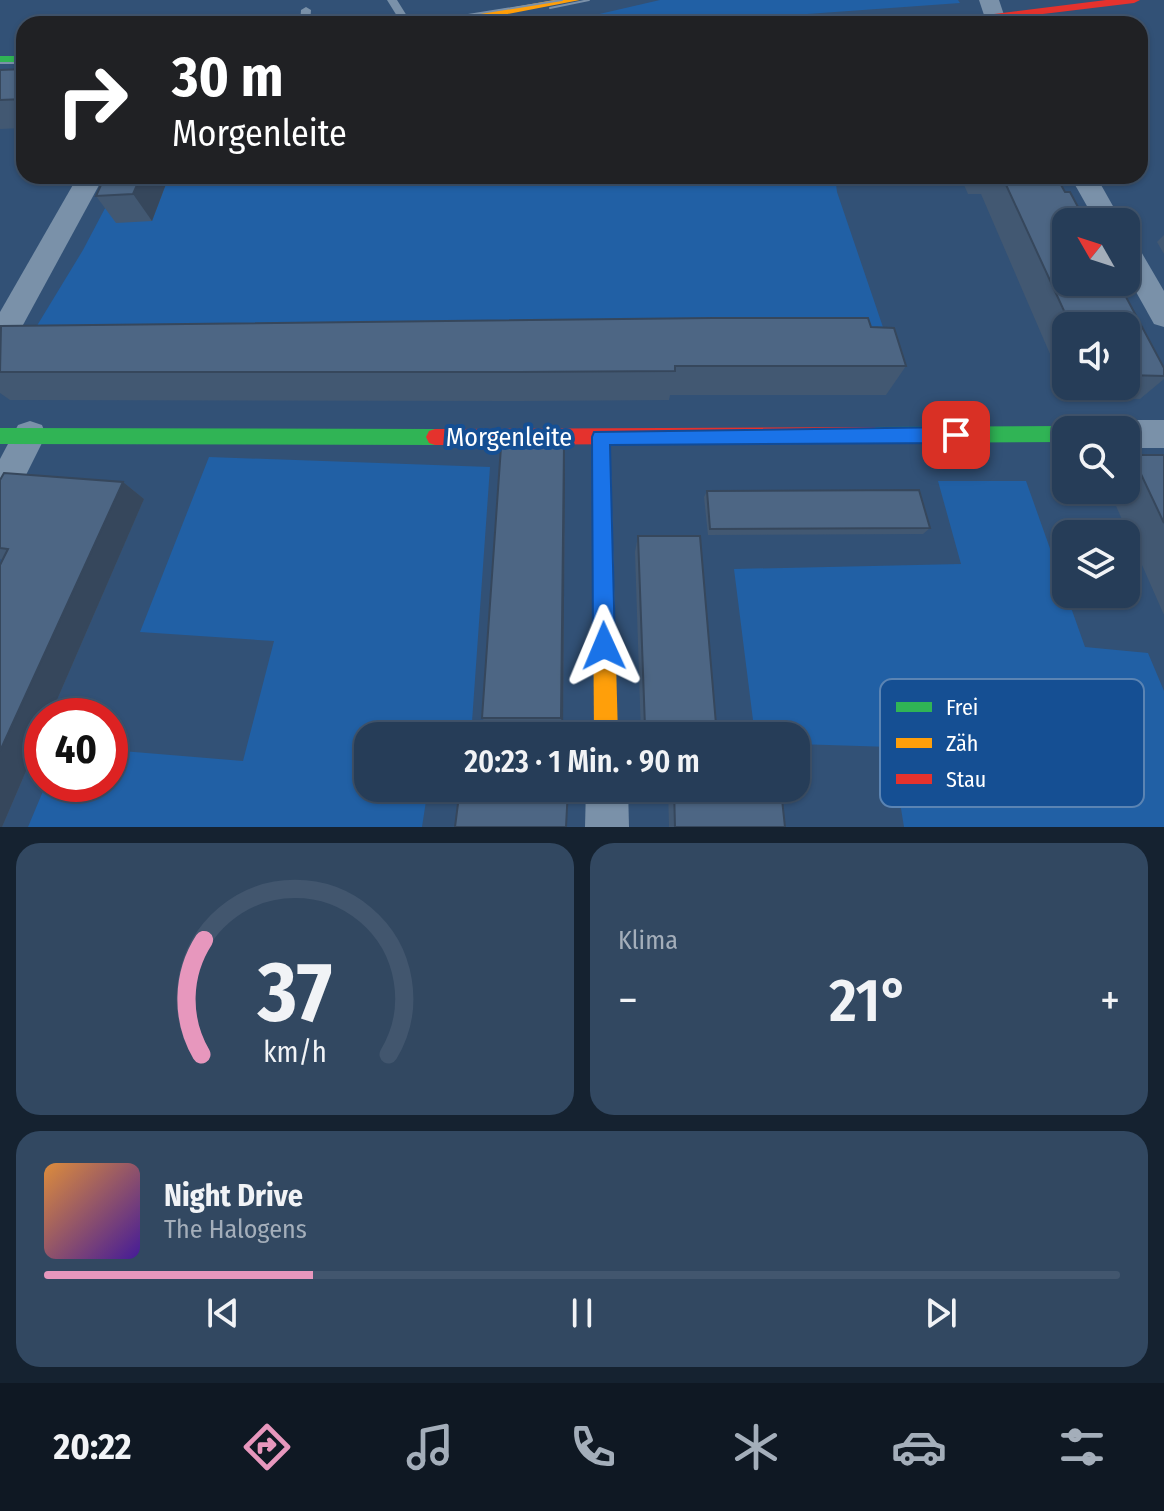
<!DOCTYPE html>
<html lang="de">
<meta charset="utf-8">
<style>
:root{--surface:#263d58;--page:#324861;--text:#f1f3f6;--muted:#a4aeba;--line:#42566e;--accent:#e797bd}
body{margin:0;font-family:"Fira Sans Condensed",sans-serif;background:var(--page);color:var(--text);height:100vh;display:flex;flex-direction:column;font-size:30px;white-space:nowrap}
*{box-sizing:border-box;margin:0}
p{font-size:26px;color:var(--muted)}
.icon{flex:none;width:44px;height:44px;fill:none;stroke:currentColor;stroke-width:2;stroke-linecap:round;stroke-linejoin:round}
.map{position:relative;height:827px;overflow:hidden}
.sheet{display:flex;flex-direction:column;gap:16px;padding:16px;background:#152230;flex:1}
.sheet>*{flex:none}
.guide{position:absolute;left:16px;top:16px;width:1132px;height:168px;border-radius:24px;box-shadow:0 2px 6px #0004,0 0 0 2px var(--line);background:#202124;color:#fff;overflow:hidden}
.needle{width:52px;rotate:309deg}
.buttons{position:absolute;left:1052px;top:208px;display:grid;gap:16px}
.buttons a{display:grid;place-items:center;width:88px;height:88px;border-radius:16px;background:var(--surface);box-shadow:0 2px 6px #0004,0 0 0 2px var(--line);font-size:40px}
.speed{position:absolute;left:24px;top:698px;display:flex;gap:16px;font-size:40px;font-weight:700;text-align:center}
.speed>*{display:grid;place-content:center;width:104px;height:104px;border-radius:50%;background:var(--surface);box-shadow:0 2px 6px #0004,0 0 0 2px var(--line);line-height:1}
.speed .limit{border:12px solid #d22;background:#fff;color:#111}
.pin{position:absolute;display:grid;place-items:center;width:68px;height:68px;color:#fff;margin:-34px;border-radius:16px;box-shadow:0 4px 12px #0006}
.me{position:absolute;width:88px;margin:-44px;rotate:359deg;stroke-linejoin:round;filter:drop-shadow(0 0 6px #0008)}
.turn{display:flex;align-items:center;gap:28px;height:168px;padding:0 24px;font-size:36px}
.turn .icon{width:104px;height:104px;stroke-width:2.5}
.turn b{display:block;font-size:56px;line-height:68px}
.big{font-size:60px;font-weight:600;line-height:1.1}
.sheet .widget{flex:1;display:flex;flex-direction:column;justify-content:center;gap:12px;min-width:0;padding:0 28px;border-radius:24px;background:var(--page)}
.sheet .dial{align-items:center;gap:0}
.dial svg{height:208px;overflow:visible;fill:none;stroke:var(--line);stroke-width:7;stroke-linecap:round;text-anchor:middle}
.dial text{fill:var(--text);stroke:none}
.song{display:flex;align-items:center;gap:24px}
.cover{width:96px;height:96px;border-radius:12px;background:linear-gradient(135deg,hsl(30 70% 55%),hsl(260 70% 35%))}
.played{height:8px;border-radius:4px;background:linear-gradient(90deg,var(--accent) 25%,var(--line) 25%)}
.keys{display:flex;justify-content:space-around;direction:ltr}
.heat{display:flex;justify-content:space-between;align-items:center;font-size:44px;direction:ltr}
.sheet .tiles{flex:1;display:grid;gap:16px;grid-template-columns:1fr 1fr}
.widget:last-child{grid-column:span 2}
.trip{position:absolute;left:354px;top:722px;width:456px;height:80px;border-radius:24px;background:var(--surface);box-shadow:0 2px 6px #0004,0 0 0 2px var(--line);font-weight:600;line-height:80px;text-align:center}
.tab-bar{display:flex;height:128px;justify-content:space-around;align-items:center;background:#0f1823;color:var(--muted)}
.tab-bar .icon{width:56px;height:56px}
.tab-bar .selected{color:var(--accent)}
.tab-bar b{font-size:36px;color:var(--text)}
.map>svg:first-child{display:block}
.green{fill:#2160a5}
.lines{fill:none;stroke-linecap:round;stroke-linejoin:round}
.lane{fill:#7a91a9;fill-rule:evenodd}
.street{fill:#7a91a9;fill-rule:evenodd}
.fast{fill:#30b455;fill-rule:evenodd}
.slow{fill:#ff9f0a;fill-rule:evenodd}
.jam{fill:#e5322d;fill-rule:evenodd}
.tram{stroke:#7b91a9;stroke-width:2}
.wall{fill:#425872;fill-rule:evenodd}
.shaded-wall{fill:#36475c}
.building{fill:#4d6684;stroke:#36475c;stroke-width:2}
.route{fill:#1a73e8;stroke:#114b97;stroke-width:2}
.labels{text-anchor:middle;stroke-width:8;stroke-linejoin:round;paint-order:stroke}
.street-label{font-size:26px;fill:#fff;stroke:#154f93}
.key{fill:#154f93;stroke:#5b84b3;stroke-width:2}
.key-label{font-size:22px;fill:#fff}
</style>
<div class="map">
<svg width="1164" height="827" viewBox="0 0 1164 827">
<rect width="100%" height="100%" fill="#325176"/>
<!-- green -->
<g class="green">
<path d="M660,0H958L960,3L667,24H556Z"/>
<path d="M122,176H835L837,192L887,339L21,352L83,250Z"/>
<path d="M209,457L490,467L471,736H368V788H428L422,827H28L46,784H110V750L243,761L274,641L140,632Z"/>
<path d="M938,481H1026L1085,647L1148,653L1164,691V827H904L891,747L796,744V736H755L734,569L961,564Z"/>
</g>
<g class="lines">
<!-- lane -->
<g class="lane">
<path d="M387,0H397L412,24H402Z"/>
<path d="M306,7L311,10L310,24H300L301,10Z"/>
</g>
<!-- street -->
<g class="street">
<path d="M979,0H999L1007,24H987Z"/>
<path d="M78,176H104L11,347L0,351V312Z"/>
<path d="M1070,176H1096L1122,222H1096Z"/>
<path d="M1126,240L1136,243L1164,291V327L1154,324L1126,274Z"/>
<path d="M1126,420H1164V448H1126V430H1112L1114,424Z"/>
<path d="M30,421L42,425L46,435L12,503L0,508V459L18,425Z"/>
<path d="M586,788H628L629,827H585Z"/>
</g>
<!-- fast -->
<g class="fast">
<rect x="0" y="56" width="24" height="8"/>
<path d="M1066,426L1073,430H1066V442L874,443L868,441L865,435L868,429L874,427Z"/>
<path d="M0,428L435,429L441,431L444,437L441,443L435,445L0,444Z"/>
</g>
<!-- slow -->
<g class="slow">
<path d="M554,0H580L456,24H430L436,21Z"/>
<path d="M601,429L607,431L610,437L618,736H594L592,437L595,431Z"/>
</g>
<!-- jam -->
<g class="jam">
<path d="M1106,0H1140L1134,3L994,20L826,24L832,21L994,14Z"/>
<path d="M874,427L880,429L883,435L880,441L874,443L435,445L429,443L426,437L429,431L435,429Z"/>
</g>
<!-- tram -->
<g class="tram">
<path d="M550,8L589,0"/>
<path d="M412,24L562,0"/>
<path d="M0,63H24"/>
</g>
</g>
<!-- wall -->
<g class="wall">
<path d="M24,69V128L0,129V70Z"/>
<path d="M105,176H169L152,221L116,223L96,196Z"/>
<path d="M960,176H1056L1164,368V379L1140,399L1069,398L981,194H968ZM1066,326H1126V386H1066Z"/>
<path d="M1164,235V254L1157,242Z"/>
<path d="M0,327H871L906,366L886,395H670L669,400L523,401L10,400L0,393Z"/>
<path d="M1132,455H1164V615L1109,490H1126V459Z"/>
<path d="M565,472L563,728H490L482,718Z"/>
<path d="M0,480L123,482L144,499L2,827H0L3,560L0,559Z"/>
<path d="M707,491L930,528L923,534L708,535L704,497Z"/>
<path d="M638,536L717,736L641,735L635,552Z"/>
<path d="M668,788H746L785,827H669Z"/>
</g>
<!-- shaded-wall -->
<g class="shaded-wall">
<path d="M141,176H169L152,221L133,194Z"/>
<path d="M564,446L565,472L563,728L561,718Z"/>
<path d="M123,482L144,499L50,716H42V734L2,827H0V751Z"/>
</g>
<!-- building -->
<g class="building">
<path d="M970,19L972,24H914L913,22Z"/>
<path d="M24,69V99L0,100V70Z"/>
<path d="M24,100V110H18Z"/>
<path d="M105,176H141L133,194L96,196Z"/>
<path d="M1002,176H1056L1065,192H1070L1086,222H1066V282H1118L1164,368V376L1126,375V326H1071Z"/>
<path d="M712,318H868L871,327L894,328L906,366H675V371L519,372H0L1,326Z"/>
<path d="M564,446L561,718H482L501,447Z"/>
<path d="M1132,455H1164V523Z"/>
<path d="M4,473L123,482L0,751V565L8,549L0,548V480Z"/>
<path d="M919,490L930,528L710,529L707,491Z"/>
<path d="M638,536H700L717,736H673V728L645,727Z"/>
<path d="M460,788L568,789L566,827H455Z"/>
<path d="M674,788H746L781,790L785,827H675Z"/>
</g>
<!-- route -->
<path class="route" d="M956,427L963,430L965,435L963,441L956,443L610,445L615,646L612,654L604,657L597,654L593,646L592,437L594,432Z"/>
<g class="labels">
<!-- street labels -->
<g class="street-label">
<text x="509" y="446">Morgenleite</text>
</g>
</g>
<!-- legend -->
<rect x="880" y="679" width="264" height="128" rx="12" class="key"/>
<rect x="896" y="702" width="36" height="10" fill="#30b455"/>
<rect x="896" y="738" width="36" height="10" fill="#ff9f0a"/>
<rect x="896" y="774" width="36" height="10" fill="#e5322d"/>
<g class="key-label">
<text x="946" y="715">Frei</text>
<text x="946" y="751">Zäh</text>
<text x="946" y="787">Stau</text>
</g>
</svg>
<div class="buttons">
<a><svg class="needle" viewBox="-14 -14 28 28"><path d="M0-13l5 13h-10z" fill="#e53935"/><path d="M0 13l5-13h-10z" fill="#a4aeba"/></svg></a>
<a><svg class="icon" aria-label="sound" viewBox="0 0 24 24"><path d="M4 9h4l5-4v14l-5-4H4zM17 9q2 3 0 6"/></svg></a>
<a><svg class="icon" aria-label="search" viewBox="0 0 24 24"><circle cx="10" cy="10" r="6"/><path d="M15 15l6 6"/></svg></a>
<a><svg class="icon" aria-label="layers" viewBox="0 0 24 24"><path d="M12 4l9 5-9 5-9-5zM3 14l9 5 9-5"/></svg></a>
</div>
<div class="speed"><div class="limit">40</div></div>
<div class="pin" style="left:956px;top:435px;background:#d93025"><svg class="icon" aria-label="arrive" viewBox="0 0 24 24"><path d="M6 21V4h12l-3 4 3 4H6"/></svg></div>
<svg class="me" style="left:604px;top:646px" viewBox="-20 -20 40 40"><path d="M0-17L14 15 0 8-14 15z" fill="#1a73e8" stroke="#fff" stroke-width="4"/></svg>
<div class="trip">20:23 · 1 Min. · 90 m</div>
<div class="guide">
<div class="turn"><svg class="icon" aria-label="right" viewBox="0 0 24 24"><path d="M7 20v-9h11M14 6l5 5-5 5"/></svg><div><b>30 m</b>Morgenleite</div></div>
</div>
</div>
<section class="sheet">
<div class="tiles">
<div class="widget dial"><svg viewBox="0 0 100 80">
<path d="M14 69A42 42 0 1 1 86 69"/>
<path d="M14 69A42 42 0 0 1 15 25" stroke="#e797bd"/>
<text x="50" y="56" font-size="32" font-weight="700">37</text>
<text x="50" y="72" font-size="11">km/h</text>
</svg></div>
<div class="widget"><p>Klima</p>
<div class="heat"><a>−</a><b class="big">21°</b><a>+</a></div>
</div>
<div class="widget">
<div class="song"><i class="cover"></i><div><b>Night Drive</b><p>The Halogens</p></div></div>
<div class="played"></div>
<div class="keys"><svg class="icon" aria-label="previous" viewBox="0 0 24 24"><path d="M18 5L8 12l10 7zM5 5v14"/></svg><svg class="icon" aria-label="pause" viewBox="0 0 24 24"><path d="M8 5v14M16 5v14"/></svg><svg class="icon" aria-label="next" viewBox="0 0 24 24"><path d="M6 5l10 7-10 7zM19 5v14"/></svg></div>
</div>
</div>
</section>
<nav class="tab-bar">
<b>20:22</b>
<svg class="icon selected" aria-label="directions" viewBox="0 0 24 24"><path d="M12 3l9 9-9 9-9-9zM9 14v-3h6M13 9l2 2-2 2"/></svg>
<svg class="icon" aria-label="music" viewBox="0 0 24 24"><path d="M9 18V5l10-2v13"/><circle cx="6" cy="18" r="3"/><circle cx="16" cy="16" r="3"/></svg>
<svg class="icon" aria-label="phone" viewBox="0 0 24 24"><path d="M5 4h4l2 5-3 2q2 4 5 5l2-3 5 2v4C11 20 4 13 5 4z"/></svg>
<svg class="icon" aria-label="climate" viewBox="0 0 24 24"><path d="M12 3v18M4 7l16 10M4 17L20 7"/></svg>
<svg class="icon" aria-label="car" viewBox="0 0 24 24"><path d="M5 17H2v-5l4-1 3-4h7l3 4 3 1v5h-3M9 17h6M6 11h13"/><circle cx="7" cy="17" r="2"/><circle cx="17" cy="17" r="2"/></svg>
<svg class="icon" aria-label="filters" viewBox="0 0 24 24"><path d="M4 7h16M4 17h16"/><circle cx="9" cy="7" r="2"/><circle cx="15" cy="17" r="2"/></svg>
</nav>
